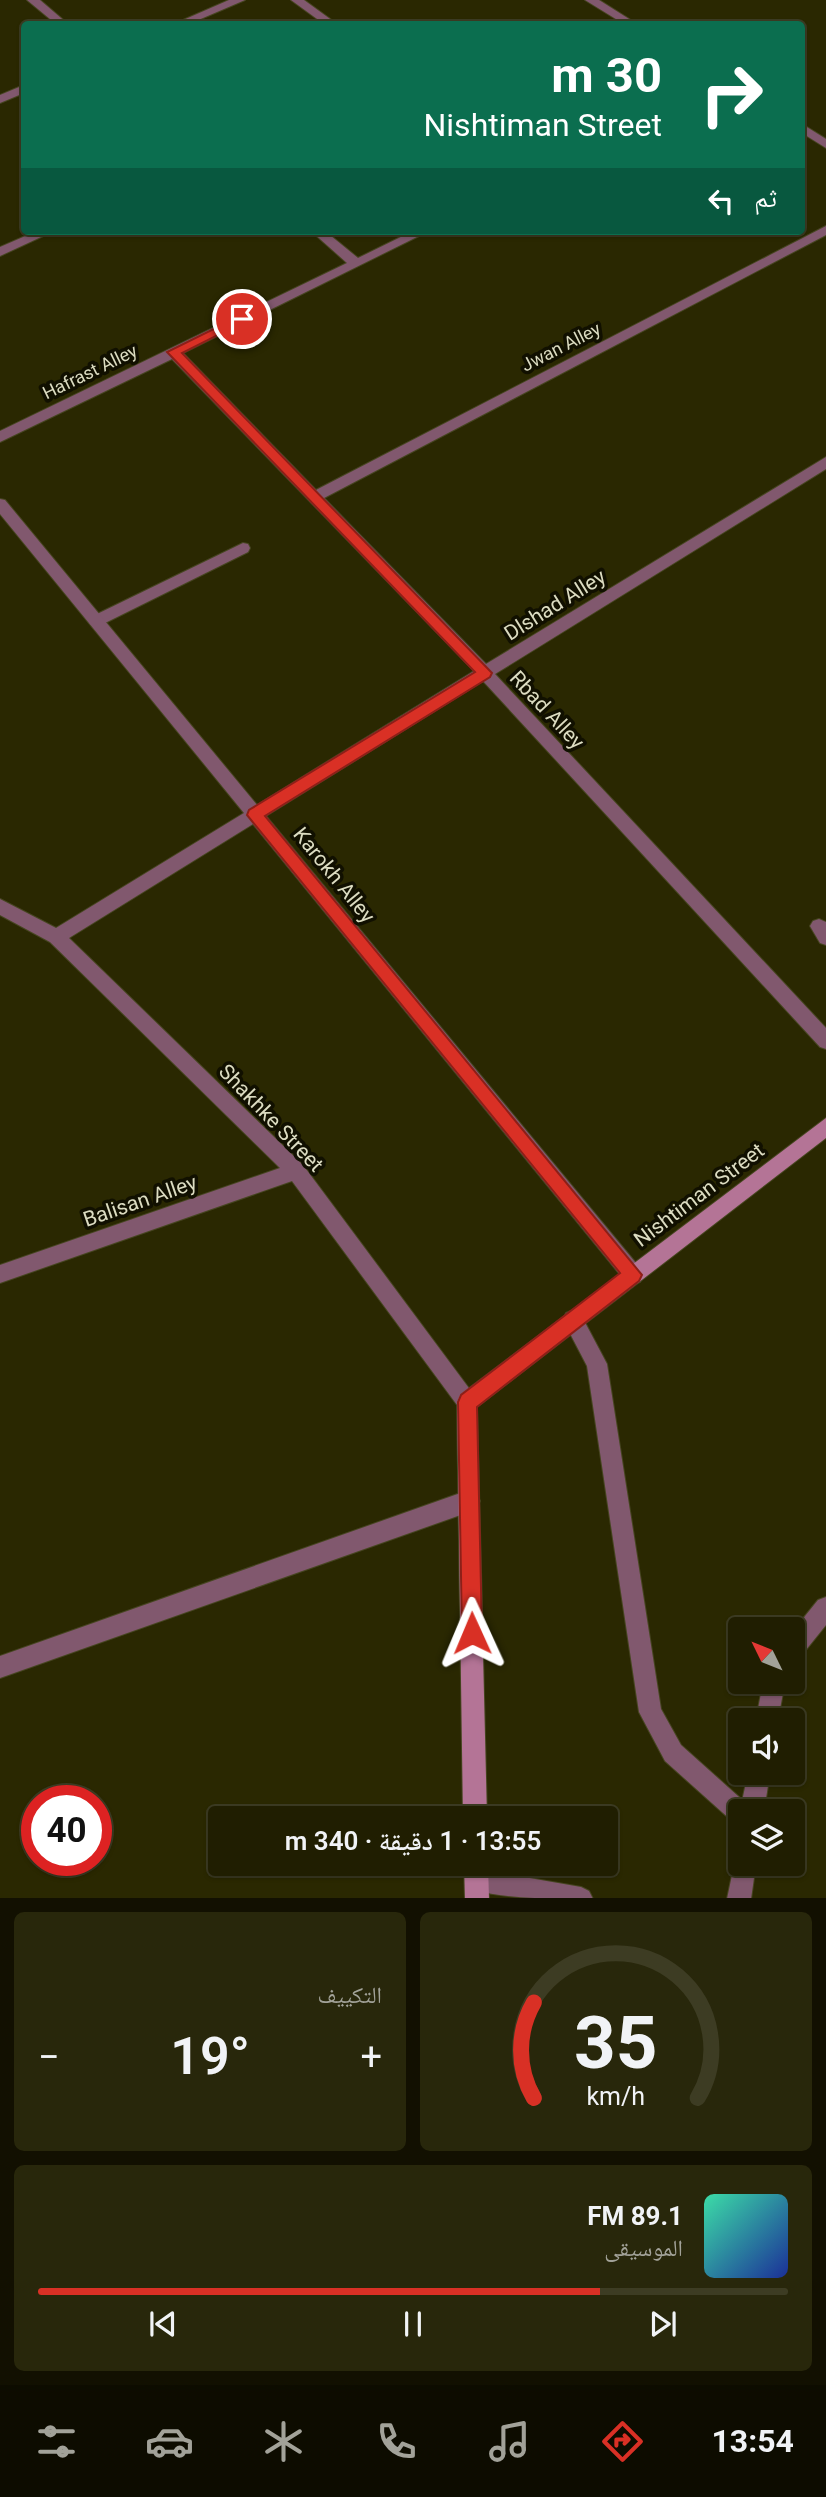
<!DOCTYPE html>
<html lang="ar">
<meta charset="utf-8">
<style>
:root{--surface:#201e01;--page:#28270b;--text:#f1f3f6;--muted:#a2a299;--line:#3d3c23;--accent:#d93025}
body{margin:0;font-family:Roboto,"Noto Naskh Arabic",sans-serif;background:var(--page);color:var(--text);direction:rtl;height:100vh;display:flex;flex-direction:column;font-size:26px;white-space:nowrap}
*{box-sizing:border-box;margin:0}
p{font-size:23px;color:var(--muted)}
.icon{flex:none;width:38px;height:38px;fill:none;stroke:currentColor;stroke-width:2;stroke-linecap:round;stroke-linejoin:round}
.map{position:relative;height:1898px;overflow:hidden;direction:ltr}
.panel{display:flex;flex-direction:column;gap:14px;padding:14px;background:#121001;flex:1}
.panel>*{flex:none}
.top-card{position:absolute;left:21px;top:21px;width:784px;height:214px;border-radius:7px;box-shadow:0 2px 5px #0004,0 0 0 2px var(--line);direction:rtl;background:#0b6e4f;color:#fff;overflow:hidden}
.needle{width:46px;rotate:313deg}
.buttons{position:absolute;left:728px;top:1617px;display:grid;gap:14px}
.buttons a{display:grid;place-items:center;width:77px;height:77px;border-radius:7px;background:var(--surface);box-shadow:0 2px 5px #0004,0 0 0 2px var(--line);font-size:35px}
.speed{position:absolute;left:21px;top:1785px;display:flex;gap:14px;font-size:35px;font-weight:700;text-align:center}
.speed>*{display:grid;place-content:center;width:91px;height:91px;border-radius:50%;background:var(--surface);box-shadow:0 2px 5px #0004,0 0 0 2px var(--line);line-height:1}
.speed .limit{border:10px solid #d22;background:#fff;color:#111}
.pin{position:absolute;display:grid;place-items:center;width:60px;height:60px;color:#fff;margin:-30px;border:4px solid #fff;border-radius:50%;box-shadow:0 2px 7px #0007}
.me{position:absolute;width:77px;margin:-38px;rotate:359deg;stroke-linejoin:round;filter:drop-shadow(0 0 5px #0008)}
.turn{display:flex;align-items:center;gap:24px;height:147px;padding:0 28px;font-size:32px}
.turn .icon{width:91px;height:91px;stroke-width:2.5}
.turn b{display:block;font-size:49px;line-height:60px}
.then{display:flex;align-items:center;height:66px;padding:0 28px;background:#0003;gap:14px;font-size:26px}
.big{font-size:52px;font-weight:600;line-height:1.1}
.panel .widget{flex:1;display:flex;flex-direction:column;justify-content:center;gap:10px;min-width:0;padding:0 24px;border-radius:10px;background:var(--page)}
.panel .dial{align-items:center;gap:0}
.dial svg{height:182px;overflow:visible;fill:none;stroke:var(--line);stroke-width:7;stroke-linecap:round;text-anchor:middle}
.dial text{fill:var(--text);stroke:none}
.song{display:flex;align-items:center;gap:21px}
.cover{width:84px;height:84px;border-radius:10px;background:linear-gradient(135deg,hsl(160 70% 55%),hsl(230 70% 35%))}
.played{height:7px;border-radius:4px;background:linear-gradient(90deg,var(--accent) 75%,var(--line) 75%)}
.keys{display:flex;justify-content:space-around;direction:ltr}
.heat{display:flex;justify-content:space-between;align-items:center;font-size:38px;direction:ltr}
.panel .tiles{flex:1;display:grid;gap:14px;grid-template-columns:1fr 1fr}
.widget:last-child{grid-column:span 2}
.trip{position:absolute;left:208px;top:1806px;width:410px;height:70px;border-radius:7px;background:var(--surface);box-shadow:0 2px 5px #0004,0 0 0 2px var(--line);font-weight:600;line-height:70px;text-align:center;direction:rtl}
.dock{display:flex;height:112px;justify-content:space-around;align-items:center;background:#0d0c00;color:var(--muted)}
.dock .icon{width:49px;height:49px}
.dock .on{color:var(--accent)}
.dock b{font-size:32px;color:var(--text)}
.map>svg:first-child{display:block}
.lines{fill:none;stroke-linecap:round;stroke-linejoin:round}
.lane-casing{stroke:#464520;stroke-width:2}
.street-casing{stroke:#464520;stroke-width:2}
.secondary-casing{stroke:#464520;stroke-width:2}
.lane{fill:#81586e;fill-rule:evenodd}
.street{fill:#81586e;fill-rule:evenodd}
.secondary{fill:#b47496;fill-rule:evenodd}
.route{fill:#d93025;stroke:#8d1f18;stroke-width:2}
.labels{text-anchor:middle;stroke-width:7;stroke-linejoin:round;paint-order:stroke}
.far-street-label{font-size:18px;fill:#dcdcc1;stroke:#111000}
.street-label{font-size:21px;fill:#dcdcc1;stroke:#111000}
</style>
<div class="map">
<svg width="826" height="1899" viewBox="0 0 826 1899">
<rect width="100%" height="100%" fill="#2a2801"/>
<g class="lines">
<defs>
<g id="lane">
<path d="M243,543L248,544L250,548L248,552L101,625H91L88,621L91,617Z"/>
<path d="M819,919L826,922V945L820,943L810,926L813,921Z"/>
<path d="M573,1310L580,1313L607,1364L661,1709L681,1745L748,1805L751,1811H740V1825L732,1821L665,1761L639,1712L587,1366L563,1320L566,1313Z"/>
</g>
<g id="street">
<path d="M27,0H40L68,24H56Z"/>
<path d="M229,0H245L189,24H174Z"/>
<path d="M291,0H304L337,24H324Z"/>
<path d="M585,0H599L637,24H624Z"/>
<path d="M24,85V93L0,103V95Z"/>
<path d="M802,124L826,139V148L802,133Z"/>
<path d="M826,226V235L324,498L486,664L826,457V469L495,674L826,1028V1049L820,1047L483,681L266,816L640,1268L643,1275L640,1282L633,1284L626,1282L253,824L69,938L303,1165L474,1395L477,1402L474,1409L467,1412L460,1409L292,1181L0,1283V1265L280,1168L50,942L0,915V899L56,928L244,813L0,514V499L5,500L257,805L474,671L172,359L0,442V431L347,263L311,231H325L358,258L413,231H429L183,353L316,490Z"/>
<path d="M37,231H54L0,256V247Z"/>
<path d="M469,1490L476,1494L480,1501L476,1508L469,1512L0,1678V1656Z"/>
<path d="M826,1597V1625L801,1656L793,1659V1631L818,1600Z"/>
<path d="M763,1682H785L778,1720H756Z"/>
<path d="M748,1773H770L764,1811H740Z"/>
<path d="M740,1854V1864H756L751,1899H727L736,1856Z"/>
<path d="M477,1869L581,1887L589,1891L593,1899C553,1899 506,1899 469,1889L465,1881L469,1873Z"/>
</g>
<g id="secondary">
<path d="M826,1118V1138L477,1407L487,1818H463L457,1402L460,1395Z"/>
<path d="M464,1864H488L489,1899H465Z"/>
</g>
</defs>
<!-- lane casing -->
<use href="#lane" class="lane-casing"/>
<!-- street casing -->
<use href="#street" class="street-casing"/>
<!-- secondary casing -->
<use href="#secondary" class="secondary-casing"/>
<!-- lane -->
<use href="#lane" class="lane"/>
<!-- street -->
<use href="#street" class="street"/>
<!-- secondary -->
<use href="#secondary" class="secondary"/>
</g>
<!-- route -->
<path class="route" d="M242,315L248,319L246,321L182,353L492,673L490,677L265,816L642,1275L639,1281L477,1407L482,1633L479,1640L472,1643L465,1640L462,1633L458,1402L461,1395L620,1273L247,815L249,810L475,672L167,352Z"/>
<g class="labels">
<!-- far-street labels -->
<g class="far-street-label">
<text transform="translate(561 347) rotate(-27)" y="6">Jwan Alley</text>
<text transform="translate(90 372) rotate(-26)" y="6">Hafrast Alley</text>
</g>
<!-- street labels -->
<g class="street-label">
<text transform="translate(555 605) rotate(-32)" y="7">Dlshad Alley</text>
<text transform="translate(547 710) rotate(47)" y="7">Rbad Alley</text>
<text transform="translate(334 875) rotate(51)" y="7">Karokh Alley</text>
<text transform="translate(271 1118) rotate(46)" y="7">Shakhke Street</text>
<text transform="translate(699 1195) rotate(-37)" y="7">Nishtiman Street</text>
<text transform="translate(140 1201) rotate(-19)" y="7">Balisan Alley</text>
</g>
</g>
</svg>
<div class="buttons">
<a><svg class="needle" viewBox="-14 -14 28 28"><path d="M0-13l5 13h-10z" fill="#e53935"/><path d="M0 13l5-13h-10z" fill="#a2a299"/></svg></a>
<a><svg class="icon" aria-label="sound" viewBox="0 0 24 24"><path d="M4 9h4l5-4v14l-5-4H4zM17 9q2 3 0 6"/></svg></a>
<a><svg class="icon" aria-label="layers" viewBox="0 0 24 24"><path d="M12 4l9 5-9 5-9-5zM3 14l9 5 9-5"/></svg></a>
</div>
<div class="speed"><div class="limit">40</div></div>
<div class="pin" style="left:242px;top:319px;background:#d93025"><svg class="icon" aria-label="arrive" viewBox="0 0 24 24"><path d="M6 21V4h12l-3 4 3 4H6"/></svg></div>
<svg class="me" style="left:472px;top:1633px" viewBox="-20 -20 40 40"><path d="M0-17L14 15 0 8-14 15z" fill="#d93025" stroke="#fff" stroke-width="4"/></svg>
<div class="trip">13:55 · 1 دقيقة · 340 m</div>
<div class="top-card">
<div class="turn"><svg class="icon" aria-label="right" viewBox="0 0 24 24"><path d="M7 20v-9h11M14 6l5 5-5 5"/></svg><div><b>30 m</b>Nishtiman Street</div></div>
<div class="then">ثم<svg class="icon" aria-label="left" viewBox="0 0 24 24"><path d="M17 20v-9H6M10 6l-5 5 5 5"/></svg></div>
</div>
</div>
<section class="panel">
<div class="tiles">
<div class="widget dial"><svg viewBox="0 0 100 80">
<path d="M14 69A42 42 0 1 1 86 69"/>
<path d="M14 69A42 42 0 0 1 14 27" stroke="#d93025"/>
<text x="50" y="56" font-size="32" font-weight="700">35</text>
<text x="50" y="72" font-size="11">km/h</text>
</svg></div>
<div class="widget"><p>التكييف</p>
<div class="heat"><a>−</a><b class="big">19°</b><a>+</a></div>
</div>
<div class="widget">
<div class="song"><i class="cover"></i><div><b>89.1 FM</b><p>الموسيقى</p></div></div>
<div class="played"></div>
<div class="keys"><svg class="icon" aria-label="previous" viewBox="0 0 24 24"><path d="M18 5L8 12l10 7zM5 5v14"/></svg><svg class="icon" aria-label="pause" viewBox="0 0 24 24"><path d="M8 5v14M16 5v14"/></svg><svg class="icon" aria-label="next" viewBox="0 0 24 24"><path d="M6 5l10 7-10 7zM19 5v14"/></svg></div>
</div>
</div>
</section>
<nav class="dock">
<b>13:54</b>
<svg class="icon on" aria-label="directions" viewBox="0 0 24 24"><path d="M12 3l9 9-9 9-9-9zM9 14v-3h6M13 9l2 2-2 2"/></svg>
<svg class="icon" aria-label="music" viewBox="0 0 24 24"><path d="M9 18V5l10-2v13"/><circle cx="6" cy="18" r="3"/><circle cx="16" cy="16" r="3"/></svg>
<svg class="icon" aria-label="phone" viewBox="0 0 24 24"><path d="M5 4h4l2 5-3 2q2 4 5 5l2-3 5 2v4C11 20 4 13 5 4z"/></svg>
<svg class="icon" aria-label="climate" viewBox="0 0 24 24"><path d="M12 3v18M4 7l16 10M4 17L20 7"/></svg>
<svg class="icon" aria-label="car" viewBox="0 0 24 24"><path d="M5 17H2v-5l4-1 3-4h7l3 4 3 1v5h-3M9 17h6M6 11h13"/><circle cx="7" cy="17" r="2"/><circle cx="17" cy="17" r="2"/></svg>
<svg class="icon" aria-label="filters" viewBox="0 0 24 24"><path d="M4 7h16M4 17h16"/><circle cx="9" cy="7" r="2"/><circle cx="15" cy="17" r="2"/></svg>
</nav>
